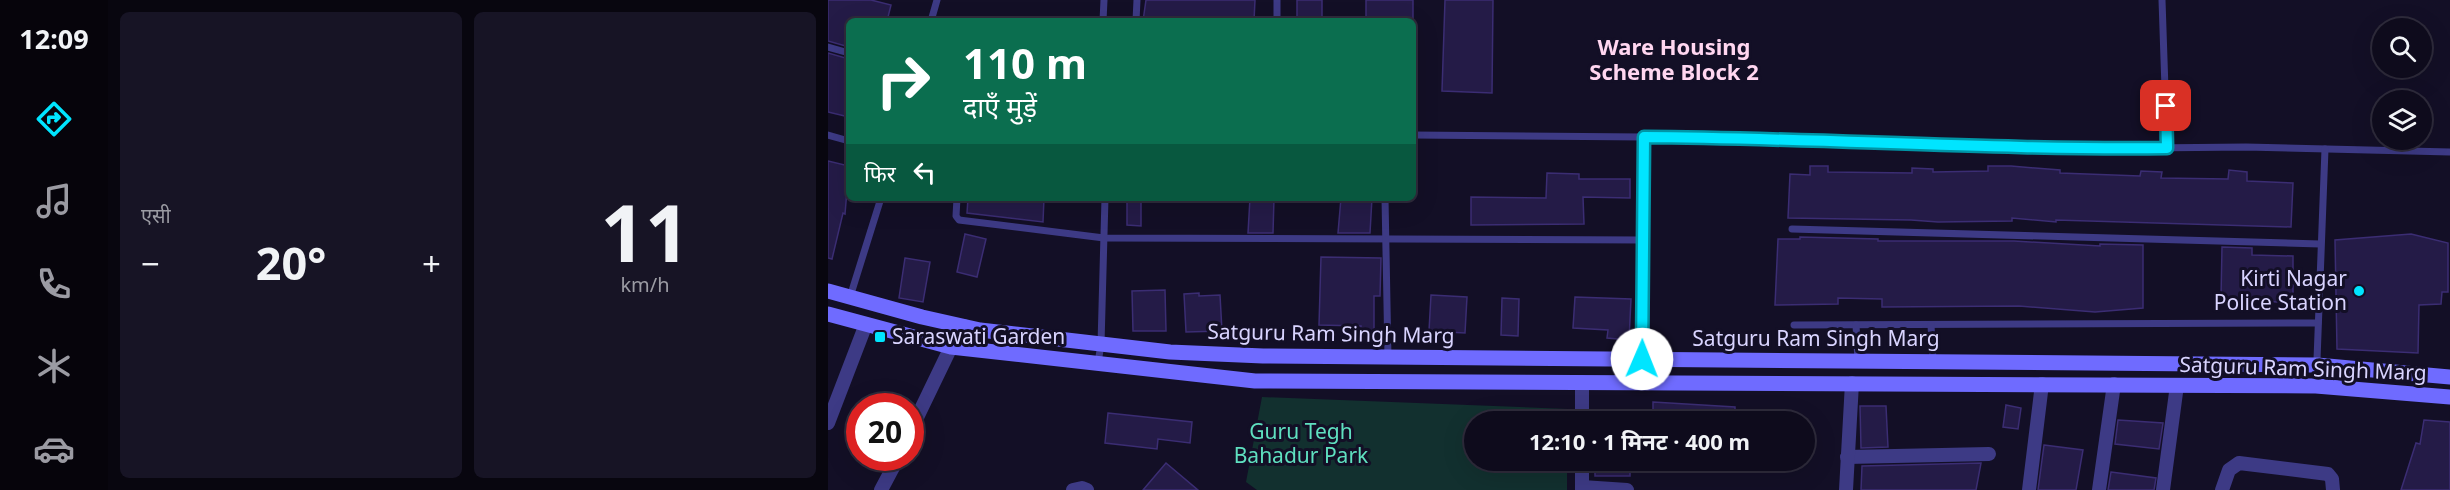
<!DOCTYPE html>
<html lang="hi">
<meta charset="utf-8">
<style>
:root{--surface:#0e0b1c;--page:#171425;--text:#f1f3f6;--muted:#9b9ba3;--line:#2e2b3b;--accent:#00e5ff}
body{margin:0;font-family:"Noto Sans","Noto Sans Devanagari",sans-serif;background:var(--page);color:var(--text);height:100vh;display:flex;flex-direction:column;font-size:22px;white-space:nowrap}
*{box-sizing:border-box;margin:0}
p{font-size:20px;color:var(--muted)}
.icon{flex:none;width:33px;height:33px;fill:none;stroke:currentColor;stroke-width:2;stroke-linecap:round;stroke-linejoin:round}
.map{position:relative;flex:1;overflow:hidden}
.panel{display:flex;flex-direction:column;gap:12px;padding:12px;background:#08060f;width:720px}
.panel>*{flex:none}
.banner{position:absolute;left:18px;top:18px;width:570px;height:183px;border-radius:9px;box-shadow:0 6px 24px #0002,0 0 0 2px var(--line);background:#0b6e4f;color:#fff;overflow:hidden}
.tools{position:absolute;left:1544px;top:18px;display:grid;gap:12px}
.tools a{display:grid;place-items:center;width:60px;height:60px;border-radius:50%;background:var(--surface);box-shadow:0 6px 24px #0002,0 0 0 2px var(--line);font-size:30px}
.speed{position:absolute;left:18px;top:393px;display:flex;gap:12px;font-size:30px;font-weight:700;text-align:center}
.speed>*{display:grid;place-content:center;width:78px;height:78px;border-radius:50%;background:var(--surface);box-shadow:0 6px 24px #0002,0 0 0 2px var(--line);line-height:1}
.speed .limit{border:9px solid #d22;background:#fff;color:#111}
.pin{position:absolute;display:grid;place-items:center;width:51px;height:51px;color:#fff;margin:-26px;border-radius:12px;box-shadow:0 3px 9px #0006}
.me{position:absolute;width:66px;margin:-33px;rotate:1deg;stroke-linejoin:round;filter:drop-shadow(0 0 4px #0008)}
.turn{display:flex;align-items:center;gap:21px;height:126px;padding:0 18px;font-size:27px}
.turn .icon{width:78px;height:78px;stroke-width:2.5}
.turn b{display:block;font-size:42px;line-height:51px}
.then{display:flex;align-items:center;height:57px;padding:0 18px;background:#0003;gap:12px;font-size:22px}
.big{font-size:45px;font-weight:700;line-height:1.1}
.panel .card{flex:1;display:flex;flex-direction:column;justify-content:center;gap:9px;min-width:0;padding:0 21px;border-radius:9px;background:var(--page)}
.panel .dial{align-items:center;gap:0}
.dial b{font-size:78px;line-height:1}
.heat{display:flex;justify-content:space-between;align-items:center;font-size:33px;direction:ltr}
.panel .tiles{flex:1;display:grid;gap:12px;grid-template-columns:repeat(2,1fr)}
.trip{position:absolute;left:636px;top:411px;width:351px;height:60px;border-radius:30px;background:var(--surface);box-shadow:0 6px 24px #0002,0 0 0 2px var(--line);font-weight:700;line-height:60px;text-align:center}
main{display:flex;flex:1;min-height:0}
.tabs{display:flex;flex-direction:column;width:108px;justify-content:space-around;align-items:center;background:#06040b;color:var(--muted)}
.tabs .icon{width:42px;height:42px}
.tabs .active{color:var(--accent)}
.tabs b{font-size:27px;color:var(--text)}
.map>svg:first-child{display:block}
.green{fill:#12302f}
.building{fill:#241b47;stroke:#3b2d73;stroke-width:1.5}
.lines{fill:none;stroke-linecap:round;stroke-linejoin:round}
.lane{stroke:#3d3a85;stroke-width:7}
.street{stroke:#3d3a85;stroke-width:14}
.secondary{stroke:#6f6bff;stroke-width:15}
.route-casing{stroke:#0095a6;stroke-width:15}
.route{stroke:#00e5ff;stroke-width:10}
.poi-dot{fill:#00e5ff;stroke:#130f26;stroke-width:2}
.labels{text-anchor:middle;stroke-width:6;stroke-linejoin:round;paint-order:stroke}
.poi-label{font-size:21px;fill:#d9d4ff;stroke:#130f26;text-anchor:end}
.street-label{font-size:21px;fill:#d9d4ff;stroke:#130f26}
.park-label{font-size:21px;fill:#5fe0c0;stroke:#130f26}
.neighbourhood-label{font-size:22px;font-weight:bold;fill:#ffd6f0;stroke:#130f26}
</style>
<main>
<nav class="tabs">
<b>12:09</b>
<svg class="icon active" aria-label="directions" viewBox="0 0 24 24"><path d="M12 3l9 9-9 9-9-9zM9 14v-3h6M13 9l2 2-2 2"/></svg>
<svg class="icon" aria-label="music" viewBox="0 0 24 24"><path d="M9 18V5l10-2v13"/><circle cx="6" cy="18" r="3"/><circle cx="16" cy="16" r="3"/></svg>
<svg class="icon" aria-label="phone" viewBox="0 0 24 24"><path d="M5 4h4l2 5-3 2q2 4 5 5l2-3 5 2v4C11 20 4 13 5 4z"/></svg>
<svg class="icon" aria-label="climate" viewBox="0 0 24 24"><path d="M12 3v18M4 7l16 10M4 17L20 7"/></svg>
<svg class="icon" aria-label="car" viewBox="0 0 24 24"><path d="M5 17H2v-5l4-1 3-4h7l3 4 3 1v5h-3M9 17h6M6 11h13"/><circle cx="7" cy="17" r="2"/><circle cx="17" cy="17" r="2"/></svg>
</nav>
<section class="panel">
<div class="tiles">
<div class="card"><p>एसी</p>
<div class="heat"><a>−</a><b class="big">20°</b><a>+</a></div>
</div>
<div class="card dial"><b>11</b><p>km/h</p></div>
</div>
</section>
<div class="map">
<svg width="1622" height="490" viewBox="0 0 1622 490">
<rect width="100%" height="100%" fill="#130f26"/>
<!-- green -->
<path class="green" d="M434,397L740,409L739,421L646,422V460L739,461V490H429L418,482Z"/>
<!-- building -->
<g class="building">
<path d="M0,0H43L63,5L59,21H21V47L0,41Z"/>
<path d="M318,0H427L426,21H315Z"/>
<rect x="469" y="0" width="25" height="21"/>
<rect x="538" y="0" width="47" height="21"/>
<path d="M617,0H665L664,93L614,91Z"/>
<path d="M0,53L21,59V117L0,112Z"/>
<path d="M0,161L21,166L17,214L15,213L4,259L0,258Z"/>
<path d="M982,166H1000V172L1084,173V168L1105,169V172L1160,171V166H1183L1232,170V173L1312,176L1313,171L1334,172L1333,178L1400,179L1401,170L1419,172V181L1465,183L1463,227L1228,220V222L1184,218V221L1110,222L1083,220L960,218L962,174L982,175Z"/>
<path d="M719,173L751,174V179H802V198L755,197L756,224L643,225V197L718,198Z"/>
<path d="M140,198H216L215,222L139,213Z"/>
<path d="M299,198H313V226L299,225Z"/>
<path d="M422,198H446L445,233H420Z"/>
<path d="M513,198H544L542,233H510Z"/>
<path d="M137,234L158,239L149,277L129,272Z"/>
<path d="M1583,234L1620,243V292H1614L1613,304L1591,305L1590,353L1509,349L1507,240Z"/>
<path d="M972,237L1050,239V241H1186L1272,246V244L1315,245V308L1267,312L1191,306L1054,307V299L1010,298V304L947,305L950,239H972Z"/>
<path d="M1394,247L1424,248V255L1465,256V303L1393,298Z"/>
<path d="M493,257L553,258L552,296H546V335H533V326L491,325Z"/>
<path d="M77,258L102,262L95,302L71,298Z"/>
<path d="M337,290L338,331H305L304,291Z"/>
<path d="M371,293V296L392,295L394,331L358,332L356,294Z"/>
<path d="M603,295L639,297L637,333L601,331Z"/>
<path d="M747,297L803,299L801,340L779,338L780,330L745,328Z"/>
<path d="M674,298L691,299L690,336L673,335Z"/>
<path d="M825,402L907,407V422H825Z"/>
<path d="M1178,405L1193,408L1190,429L1175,427Z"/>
<path d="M1032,406H1058L1060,447L1033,448Z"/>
<path d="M280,413L364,422L362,443L330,439L329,449L277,443Z"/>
<path d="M1290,420L1335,423L1331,449L1287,444Z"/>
<path d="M1596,420L1622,422V490H1573L1588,443L1592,444Z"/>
<path d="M1216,445L1255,450L1248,490H1210Z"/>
<rect x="767" y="460" width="35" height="16"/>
<path d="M338,463L370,490H315Z"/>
<path d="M1153,463L1148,490H1033L1034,466Z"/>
<path d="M1283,472L1328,478L1326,490H1280Z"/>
</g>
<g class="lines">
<!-- lane -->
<g class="lane">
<path d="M1334,0L1339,148"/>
<path d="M103,21L109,0"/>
<path d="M275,21L276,0"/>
<path d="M308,21L309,0"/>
<path d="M449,21V0"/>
<path d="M0,47L21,53"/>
<path d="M0,135L21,141"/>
<path d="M585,135L935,138L1220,149L1418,147L1622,152"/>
<path d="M129,198L128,216L131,220L276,238L816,240L814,359"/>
<path d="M557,198L560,357"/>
<path d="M964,229L1492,244"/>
<path d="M816,240V137"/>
<path d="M22,297L53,198"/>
<path d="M966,325L1490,323"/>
<path d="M1028,325L1030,361"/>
<path d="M1103,325L1105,361"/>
<path d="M270,363L273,344L277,198"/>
<path d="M1488,386L1497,149"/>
</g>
<!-- street -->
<g class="street">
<path d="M754,422V382"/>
<path d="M0,423L38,324"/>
<path d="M82,432L123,347L136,326"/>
<path d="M1019,457L1161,454"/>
<path d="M754,487L799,490"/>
<path d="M53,490L70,458"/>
<path d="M245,490L254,488L259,490"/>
<path d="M754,490V460"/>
<path d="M1018,490L1024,383"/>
<path d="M1201,490L1214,384"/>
<path d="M1271,490L1286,384"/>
<path d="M1335,490L1349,385"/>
<path d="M1394,490L1401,470L1411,463L1500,474L1504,479L1505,490"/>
</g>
<!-- secondary -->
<g class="secondary">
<path d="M0,291L94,317L152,330L342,352L435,356L1489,365L1622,377"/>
<path d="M0,314L123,347L427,381L1488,386L1622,397"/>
</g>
</g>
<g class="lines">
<defs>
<path id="route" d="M814,359L816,137C991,138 1165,150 1339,148L1338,106"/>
</defs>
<!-- route casing -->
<use href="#route" class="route-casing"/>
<!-- route -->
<use href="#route" class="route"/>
</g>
<!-- markers -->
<g class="poi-dot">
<circle cx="1531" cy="291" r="6"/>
<rect x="46" y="331" width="12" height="12" rx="3"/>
</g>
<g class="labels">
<!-- poi labels -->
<g class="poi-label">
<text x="1519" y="286">Kirti Nagar<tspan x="1519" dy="24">Police Station</tspan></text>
<text x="64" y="344" text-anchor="start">Saraswati Garden</text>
</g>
<!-- street labels -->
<g class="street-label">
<text transform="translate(503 334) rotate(1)" y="7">Satguru Ram Singh Marg</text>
<text x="988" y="346">Satguru Ram Singh Marg</text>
<text transform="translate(1475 369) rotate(2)" y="7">Satguru Ram Singh Marg</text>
</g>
<!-- park labels -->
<g class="park-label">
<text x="473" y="439">Guru Tegh<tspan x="473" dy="24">Bahadur Park</tspan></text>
</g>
<!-- neighbourhood labels -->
<g class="neighbourhood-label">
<text x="846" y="55">Ware Housing<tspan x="846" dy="25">Scheme Block 2</tspan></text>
</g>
</g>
</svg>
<div class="tools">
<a><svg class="icon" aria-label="search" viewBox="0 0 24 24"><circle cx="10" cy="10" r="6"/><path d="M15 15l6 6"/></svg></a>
<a><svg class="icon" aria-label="layers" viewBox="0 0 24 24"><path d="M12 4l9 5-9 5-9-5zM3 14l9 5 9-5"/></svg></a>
</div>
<div class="speed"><div class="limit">20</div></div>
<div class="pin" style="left:1338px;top:106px;background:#d93025"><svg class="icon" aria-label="arrive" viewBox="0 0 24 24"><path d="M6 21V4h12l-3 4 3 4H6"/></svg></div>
<svg class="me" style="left:814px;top:359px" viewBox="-20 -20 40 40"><circle r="19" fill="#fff"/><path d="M0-13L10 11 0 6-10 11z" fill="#00e5ff"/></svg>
<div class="trip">12:10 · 1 मिनट · 400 m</div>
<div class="banner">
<div class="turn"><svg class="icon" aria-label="right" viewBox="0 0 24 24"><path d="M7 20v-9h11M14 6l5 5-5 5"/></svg><div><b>110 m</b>दाएँ मुड़ें</div></div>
<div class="then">फिर<svg class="icon" aria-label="left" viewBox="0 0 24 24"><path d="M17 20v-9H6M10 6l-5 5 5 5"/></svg></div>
</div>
</div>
</main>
